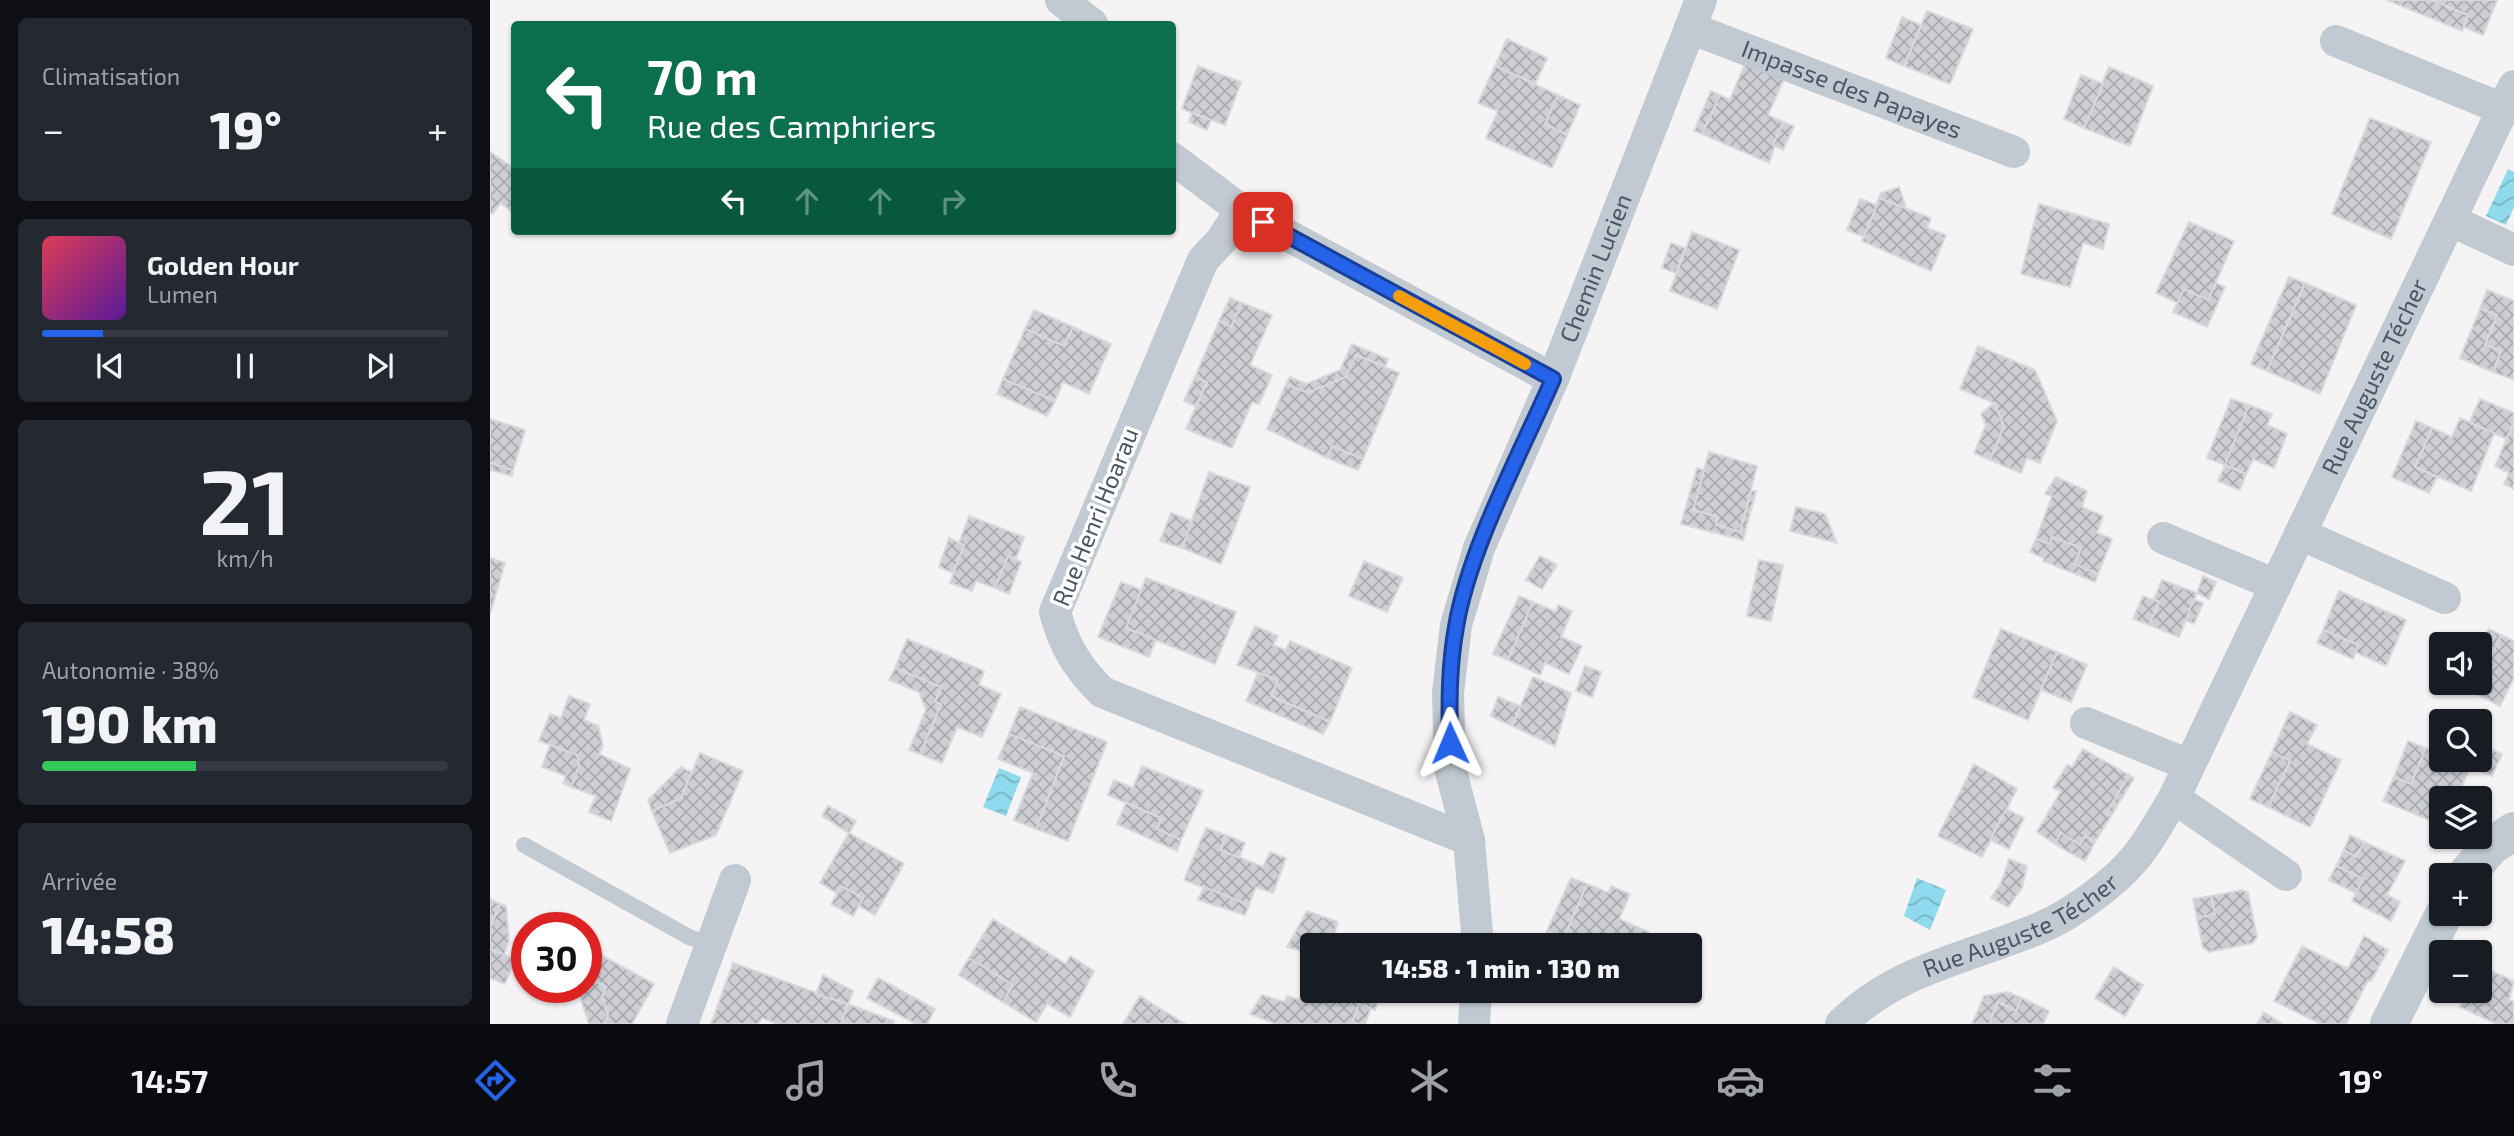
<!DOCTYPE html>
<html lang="fr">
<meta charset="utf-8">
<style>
:root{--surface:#171b24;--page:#242831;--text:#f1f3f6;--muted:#9ea1a6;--line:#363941;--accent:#2563eb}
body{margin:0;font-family:"Exo 2",sans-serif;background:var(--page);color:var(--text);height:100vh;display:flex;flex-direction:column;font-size:26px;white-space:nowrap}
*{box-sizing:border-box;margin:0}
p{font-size:23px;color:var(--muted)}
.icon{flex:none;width:38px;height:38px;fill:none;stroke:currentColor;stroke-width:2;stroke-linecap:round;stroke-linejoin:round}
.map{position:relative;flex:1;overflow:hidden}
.panel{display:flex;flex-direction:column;gap:18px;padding:18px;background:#0d0f14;width:490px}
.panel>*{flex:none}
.guide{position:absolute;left:21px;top:21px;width:665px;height:214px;border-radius:7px;box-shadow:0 2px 5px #0004;background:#0b6e4f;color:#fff;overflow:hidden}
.controls{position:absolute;left:1939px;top:632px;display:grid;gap:14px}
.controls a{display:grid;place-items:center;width:63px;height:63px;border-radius:7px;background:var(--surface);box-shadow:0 2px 5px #0004;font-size:35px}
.speed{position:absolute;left:21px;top:912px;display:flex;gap:14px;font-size:35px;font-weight:700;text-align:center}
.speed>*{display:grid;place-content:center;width:91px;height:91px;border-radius:50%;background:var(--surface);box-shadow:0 2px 5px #0004;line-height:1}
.speed .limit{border:10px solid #d22;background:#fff;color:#111}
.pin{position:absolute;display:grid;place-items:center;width:60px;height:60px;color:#fff;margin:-30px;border-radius:14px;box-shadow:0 4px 10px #0006}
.me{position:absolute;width:77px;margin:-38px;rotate:359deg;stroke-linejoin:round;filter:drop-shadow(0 0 5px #0008)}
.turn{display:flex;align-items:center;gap:24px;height:147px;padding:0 21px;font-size:32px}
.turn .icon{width:91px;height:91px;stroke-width:2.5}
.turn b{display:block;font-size:49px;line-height:60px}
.lanes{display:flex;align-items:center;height:66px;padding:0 21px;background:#0003;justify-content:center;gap:35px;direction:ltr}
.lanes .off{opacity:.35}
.big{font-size:52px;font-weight:800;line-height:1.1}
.panel .tile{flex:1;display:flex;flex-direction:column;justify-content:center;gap:10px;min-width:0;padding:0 24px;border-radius:10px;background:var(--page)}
.panel .dial{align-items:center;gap:0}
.dial b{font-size:91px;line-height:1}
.song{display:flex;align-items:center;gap:21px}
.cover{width:84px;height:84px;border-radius:10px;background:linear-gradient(135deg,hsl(350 70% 55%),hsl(270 70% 35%))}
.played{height:7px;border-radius:4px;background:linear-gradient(90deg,var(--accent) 15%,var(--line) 15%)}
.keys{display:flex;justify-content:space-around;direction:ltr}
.heat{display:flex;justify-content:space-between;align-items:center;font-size:38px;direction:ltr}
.charge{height:10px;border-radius:5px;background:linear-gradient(90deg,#34c759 38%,var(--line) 0)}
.trip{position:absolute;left:810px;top:933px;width:402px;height:70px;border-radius:7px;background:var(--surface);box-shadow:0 2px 5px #0004;font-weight:800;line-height:70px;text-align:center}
.dock{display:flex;height:112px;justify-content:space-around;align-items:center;background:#090b0e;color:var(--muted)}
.dock .icon{width:49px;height:49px}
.dock .selected{color:var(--accent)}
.dock b{font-size:32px;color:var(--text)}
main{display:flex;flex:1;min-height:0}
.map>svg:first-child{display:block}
.water{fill:url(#water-waves)}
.building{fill:url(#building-cross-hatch);stroke:#d7d9de;stroke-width:2}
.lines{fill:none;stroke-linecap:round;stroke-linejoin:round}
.service{stroke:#c1cad2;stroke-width:16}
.minor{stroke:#c1cad2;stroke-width:32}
.tertiary{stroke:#c1cad2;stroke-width:38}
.route-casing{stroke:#184099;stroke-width:18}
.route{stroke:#2563eb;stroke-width:12}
.slow{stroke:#f59e0b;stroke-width:12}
.labels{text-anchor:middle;stroke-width:7;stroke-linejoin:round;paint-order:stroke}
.street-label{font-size:24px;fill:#4a5661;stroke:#fff}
</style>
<main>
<section class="panel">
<div class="tile"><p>Climatisation</p>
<div class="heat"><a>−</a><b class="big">19°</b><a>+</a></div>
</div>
<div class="tile">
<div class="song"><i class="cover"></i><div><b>Golden Hour</b><p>Lumen</p></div></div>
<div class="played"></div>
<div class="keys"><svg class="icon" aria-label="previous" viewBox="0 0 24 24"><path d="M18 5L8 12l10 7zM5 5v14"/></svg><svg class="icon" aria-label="pause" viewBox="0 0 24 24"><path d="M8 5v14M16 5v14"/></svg><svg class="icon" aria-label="next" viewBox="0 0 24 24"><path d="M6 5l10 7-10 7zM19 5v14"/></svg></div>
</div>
<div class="tile dial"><b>21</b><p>km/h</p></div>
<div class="tile"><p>Autonomie · 38%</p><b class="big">190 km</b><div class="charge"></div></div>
<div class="tile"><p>Arrivée</p><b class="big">14:58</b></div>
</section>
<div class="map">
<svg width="2024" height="1024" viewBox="0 0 2024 1024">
<defs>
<pattern id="water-waves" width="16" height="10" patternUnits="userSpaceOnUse" patternTransform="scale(1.75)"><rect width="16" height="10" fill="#90daee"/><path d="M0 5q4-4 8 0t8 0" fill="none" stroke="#78b4c4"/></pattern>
<pattern id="building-cross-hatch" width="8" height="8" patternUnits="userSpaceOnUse" patternTransform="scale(1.75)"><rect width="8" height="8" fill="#cdcfd5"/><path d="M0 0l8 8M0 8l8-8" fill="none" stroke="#a8abb0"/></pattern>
</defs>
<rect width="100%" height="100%" fill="#f5f3f3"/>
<!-- water -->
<g class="water">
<path d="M2018,169L2024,172V207L2016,225L1996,216Z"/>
<path d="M509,768L531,777L516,816L493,807Z"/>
<path d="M1427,878L1456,890L1440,930L1414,916Z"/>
</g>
<!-- building -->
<g class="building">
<path d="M1897,0H1942L1978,15L1972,31Z"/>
<path d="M1942,0H2007L1993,35L1974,27L1978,15Z"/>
<path d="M1437,11L1483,29L1460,84L1414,66Z"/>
<path d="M1412,17L1431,25L1414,66L1396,58Z"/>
<path d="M1017,39L1057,58L1045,84L1005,66Z"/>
<path d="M1255,64L1294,79L1278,115L1293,122L1279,163L1212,134L1230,95L1240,100Z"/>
<path d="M708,66L751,82L735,125L692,109Z"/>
<path d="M1005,66L1068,95L1055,124L1077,135L1062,168L996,138L1008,111L988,103Z"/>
<path d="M1619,67L1663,86L1640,146L1594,128Z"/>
<path d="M1591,75L1613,84L1594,128L1574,119Z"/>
<path d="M1221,91L1230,95L1212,134L1204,131Z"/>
<path d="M1068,95L1090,105L1077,135L1055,124Z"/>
<path d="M702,113L721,120L717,130L699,122Z"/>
<path d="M1880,118L1941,142L1901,239L1842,214Z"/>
<path d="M1293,122L1304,126L1293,150L1283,145Z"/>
<path d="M0,152L24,168V213L10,203L3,214L0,212Z"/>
<path d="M1409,187L1415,204L1414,208L1389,198L1391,193Z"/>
<path d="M1389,198L1441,218L1437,228L1456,235L1441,271L1372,241Z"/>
<path d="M1370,199L1387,205L1374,237L1357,230Z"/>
<path d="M1549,204L1619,224L1613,249L1593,243L1580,287L1531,274Z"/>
<path d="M1699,222L1744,241L1718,300L1694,289L1688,303L1666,293Z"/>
<path d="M1202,232L1249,250L1227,309L1180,291Z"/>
<path d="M1181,243L1195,248L1186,273L1172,268Z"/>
<path d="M1799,277L1815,283L1777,371L1761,364Z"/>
<path d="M1726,283L1735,287L1717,327L1683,312L1694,289L1718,300Z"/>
<path d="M1815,283L1866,305L1830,394L1777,371Z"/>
<path d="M1997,290L2024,301V380L2003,372L2011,351L1995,345L2007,315L1990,309Z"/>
<path d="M740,298L752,303L741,327L729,321Z"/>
<path d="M752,303L782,315L760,365L782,375L769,404L762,402L742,448L696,429L717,382L705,377L729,321L741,327Z"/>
<path d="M1990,309L2007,315L1995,345L2011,351L2003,372L1970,358Z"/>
<path d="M544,310L583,327L574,346L535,329Z"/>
<path d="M583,327L621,344L599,394L573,382L565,401L513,379L535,329L574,346Z"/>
<path d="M862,344L898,359L895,366L866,355L856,377L818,393L796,384L800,377L817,384L850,370Z"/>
<path d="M1488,346L1545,370L1567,421L1550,463L1537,458L1531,473L1500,460L1514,426L1504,403L1470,389Z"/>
<path d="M866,355L909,373L873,459L842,446L837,458L777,429L796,384L818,393L856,377Z"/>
<path d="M705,377L717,382L706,406L694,401Z"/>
<path d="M513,379L565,401L557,416L507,394Z"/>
<path d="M1741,399L1759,405L1735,465L1717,458Z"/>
<path d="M1990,399L2024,413V422L2017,439L1979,423Z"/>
<path d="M1504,403L1514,426L1500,460L1484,453L1496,425L1491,414Z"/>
<path d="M1759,405L1782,414L1777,425L1797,434L1784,468L1763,459L1756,474L1735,465Z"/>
<path d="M1970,418L2004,433L1981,491L1925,467L1942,428L1962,437Z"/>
<path d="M0,419L35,430L23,470L0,463Z"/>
<path d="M1926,421L1942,428L1925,467L1947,477L1939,493L1902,477Z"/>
<path d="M2024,422V489L2014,484L2019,473L2005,466Z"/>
<path d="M842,446L873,459L868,470L837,458Z"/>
<path d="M1219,452L1267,466L1250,532L1226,525L1228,517L1203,510Z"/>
<path d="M0,463L23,470L22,476L0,470Z"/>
<path d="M1735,465L1756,474L1750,490L1728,481Z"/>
<path d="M1207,468L1214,470L1203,510L1228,517L1226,525L1250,532L1261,491H1266L1253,540L1191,524Z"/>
<path d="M719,472L760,487L731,564L692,548Z"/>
<path d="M1566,477L1597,491L1592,507L1613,516L1607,533L1622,539L1608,574L1584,564L1591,548L1562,537L1560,544L1546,539L1562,496L1555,494Z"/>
<path d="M1306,507L1335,514L1347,543L1300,531Z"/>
<path d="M681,513L702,521L692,548L670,541Z"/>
<path d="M479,516L534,537L526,559L518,556L505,588L486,581L482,591L460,583L474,545L469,543Z"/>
<path d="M1562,537L1591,548L1584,564L1608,574L1605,582L1553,561L1554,558L1540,552L1546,539L1560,544Z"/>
<path d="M459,538L474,545L463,573L449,567Z"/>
<path d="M518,556L531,562L519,594L505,588Z"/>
<path d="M1050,556L1067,565L1052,589L1036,580Z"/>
<path d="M0,558L15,563L0,614Z"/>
<path d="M1269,560L1293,565L1281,621L1257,616Z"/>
<path d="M874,561L913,578L897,612L859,596Z"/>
<path d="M1713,576L1726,582L1719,599L1707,593Z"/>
<path d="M656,578L746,612L725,664L636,628Z"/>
<path d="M1672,580L1707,593L1689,637L1659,625L1669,602L1664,599Z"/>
<path d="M631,582L651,590L636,628L666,640L659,657L608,637Z"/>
<path d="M1849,591L1916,620L1896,666L1865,652L1868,645L1833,630Z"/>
<path d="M1029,596L1043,602L1018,660L1003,654Z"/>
<path d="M1653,596L1669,602L1659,625L1643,619Z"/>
<path d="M1703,599L1713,603L1704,624L1696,620Z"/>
<path d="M1043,602L1066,612L1068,605L1082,611L1071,637L1092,646L1079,674L1055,663L1050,675L1018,660Z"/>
<path d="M765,626L788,636L783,645L796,650L800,641L862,668L840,722L781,696L788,680L747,665Z"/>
<path d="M1511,629L1567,652L1538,720L1483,697Z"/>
<path d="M1999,629L2011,635L2000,660L1990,655V647Z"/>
<path d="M1833,630L1868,645L1863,659L1827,643Z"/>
<path d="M2011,635L2024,641V678L2010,706L1970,686L1972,682H1990V655L2000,660Z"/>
<path d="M417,639L494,671L489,685L511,694L492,737L467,727L452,763L430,754L451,704L445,702L451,687L405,668Z"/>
<path d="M1567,652L1597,665L1581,702L1551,690Z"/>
<path d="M1095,666L1111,672L1102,697L1086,691Z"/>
<path d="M405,668L451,687L445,702L451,704L430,754L419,750L436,710L429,692L399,680Z"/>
<path d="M768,673L788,680L781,696L840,722L833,734L756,701Z"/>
<path d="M1043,677L1081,693L1065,746L1022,726Z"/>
<path d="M79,696L100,704L94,720L108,726L113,746L109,754L140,769L121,821L99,812L106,796L81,787L89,765L87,755L49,741L60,714L71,718Z"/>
<path d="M1008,697L1030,706L1022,726L1001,716Z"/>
<path d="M530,707L617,742L578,841L546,829L574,756L519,734Z"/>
<path d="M1800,712L1827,725L1817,744L1851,760L1820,827L1778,807L1800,761L1782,752Z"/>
<path d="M519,734L574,756L546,829L524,820L543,773L508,759Z"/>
<path d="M1918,741L1936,748L1921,784L1904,777Z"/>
<path d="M1990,744L2012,754L2002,776L1980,767L1967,798H1951V825L1893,801L1904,777L1921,784L1936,748L1951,755V760H1990Z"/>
<path d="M60,745L87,755L89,765L81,787L73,783L76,776L52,767Z"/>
<path d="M1593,749L1639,775L1616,814L1621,816L1605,842L1595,836L1590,845L1571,833L1565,844L1547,832L1571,791L1563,788L1577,765L1582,767Z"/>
<path d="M1782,752L1800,761L1778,807L1760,799Z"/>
<path d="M210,753L253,771L226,835L180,853L162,811L191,798Z"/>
<path d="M1484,764L1527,789L1492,857L1448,836Z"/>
<path d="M652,766L713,791L691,840L667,829L671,818L618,795L624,780L643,788Z"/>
<path d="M191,767L201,772L191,798L162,811L158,800Z"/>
<path d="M1639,775L1644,778L1621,816L1616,814Z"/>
<path d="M636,803L671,818L667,829L691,840L687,851L627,824Z"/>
<path d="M338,806L366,821L359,833L332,816Z"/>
<path d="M1516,809L1534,818L1519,849L1500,840Z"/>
<path d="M716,828L736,835L731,850L773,867L780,852L796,858L783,893L766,887L759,905L694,880Z"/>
<path d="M359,833L414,864L385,915L369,906L373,898L351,886L347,893L330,883Z"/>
<path d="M1571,833L1590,845L1595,836L1605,842L1595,861L1565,844Z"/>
<path d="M736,835L755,843L749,858L731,850Z"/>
<path d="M1860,835L1874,842L1866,857L1854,850Z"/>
<path d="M1874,842L1915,861L1897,895L1910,902L1901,921L1862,901L1873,879L1846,866L1854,850L1866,857Z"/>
<path d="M1519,859L1537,866L1532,888L1518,907L1501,898L1511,883Z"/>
<path d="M1846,866L1873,879L1866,893L1839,880Z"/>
<path d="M1081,878L1097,884L1074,938L1057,931Z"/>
<path d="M1097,884L1119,893L1121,886L1140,894L1129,919L1159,932L1154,945H1140L1123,938L1120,945H1051L1057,931L1074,938Z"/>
<path d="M351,886L373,898L363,916L341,904Z"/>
<path d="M714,887L759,905L755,915L708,900Z"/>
<path d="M1752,890L1758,893L1767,937L1763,943L1719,952L1713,948L1707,918L1725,914L1721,896Z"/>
<path d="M1721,896L1725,914L1707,918L1703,899Z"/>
<path d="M0,899L10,904L0,928Z"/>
<path d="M10,904L16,906L19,941L14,955L0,949V928Z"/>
<path d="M817,911L848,922L842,940L828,937L826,945H822V971L812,967L816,952L797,947Z"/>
<path d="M503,919L576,964L580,956L604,971L580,1017L557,1004L546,1022L513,1002L523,985L479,958Z"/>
<path d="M1874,936L1898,950L1881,981L1878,980L1856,1024H1831L1784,1001L1812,946L1858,969Z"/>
<path d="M828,937L842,940L841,945H826Z"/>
<path d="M98,948L164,984L142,1024H113L118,1016L112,996L116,987L96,976Z"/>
<path d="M0,949L25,959L15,984L0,978Z"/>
<path d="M479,958L523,985L513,1002L469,975Z"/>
<path d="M243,963L358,1004L351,1024H288L272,1018L268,1024H221Z"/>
<path d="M1990,966L2024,981L2019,1000L2024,1002V1024H2007L1970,1007L1977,990H1990Z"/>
<path d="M1624,967L1653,985L1635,1016L1605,998Z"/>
<path d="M333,975L363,991L358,1004L326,994Z"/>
<path d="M96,976L116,987L112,996L118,1016L113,1024H99L87,987H96Z"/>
<path d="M388,978L445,1009L437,1024H426L377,998Z"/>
<path d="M825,990H892L885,1010L869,1004L862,1023L866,1024H786L760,1014L772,995L795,1002L797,996L820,1003Z"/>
<path d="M1518,992L1532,998L1526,1011L1508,1002L1499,1024H1482L1494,996Z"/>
<path d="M650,996L695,1024H633Z"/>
<path d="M1532,998L1559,1011L1553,1024H1499L1508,1002L1526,1011Z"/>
<path d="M358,1004L404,1021L403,1024H351Z"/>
<path d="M869,1004L881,1008L875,1024L862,1023Z"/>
<path d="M1774,1012L1792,1024H1767Z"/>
</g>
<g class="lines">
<!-- service -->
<path class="service" d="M34,845L199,937L221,945"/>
<!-- minor -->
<g class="minor">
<path d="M571,0L602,24"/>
<path id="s1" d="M1200,28L1524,152"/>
<path d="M1846,41L2013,109"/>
<path d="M682,158L751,210L1063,379"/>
<path d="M751,210L731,241L713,260L565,612C574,646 587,667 612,692L979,840"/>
<path d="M1960,220L2024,250"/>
<path d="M1810,534L1955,598"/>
<path d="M1673,538L1786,585"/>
<path d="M1596,723L1699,765"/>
<path d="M1684,798L1796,875"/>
<path id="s2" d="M988,945L979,840L960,768L958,693L966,625L989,548L1063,379L1211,0"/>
<path d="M192,1024L245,880"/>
<path d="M984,1024L986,990"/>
<path id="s3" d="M1351,1024C1409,967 1480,958 1552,927C1581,915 1626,882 1646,857C1661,839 1672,817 1684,798L2024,86"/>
</g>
<!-- tertiary -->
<g class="tertiary">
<path d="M1976,875L2001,846L2024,831"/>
<path d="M1899,1024L1954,914"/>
</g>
</g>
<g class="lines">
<defs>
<path id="route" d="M773,222L1063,379C1031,453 979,548 966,627C959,665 959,704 960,743"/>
</defs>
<!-- route casing -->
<use href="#route" class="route-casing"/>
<!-- route -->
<use href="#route" class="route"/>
<!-- slow -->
<path class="slow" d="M909,296L1035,364"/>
</g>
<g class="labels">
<!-- street labels -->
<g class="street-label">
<text dy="8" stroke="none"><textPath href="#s1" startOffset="173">Impasse des Papayes</textPath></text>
<text dy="8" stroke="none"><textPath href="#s2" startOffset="707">Chemin Lucien</textPath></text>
<text dy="8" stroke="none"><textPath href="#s3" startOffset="880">Rue Auguste Técher</textPath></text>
<text transform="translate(606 517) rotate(-68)" y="8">Rue Henri Hoarau</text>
<text dy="8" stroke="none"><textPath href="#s3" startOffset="206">Rue Auguste Técher</textPath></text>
</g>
</g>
</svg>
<div class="controls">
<a><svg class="icon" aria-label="sound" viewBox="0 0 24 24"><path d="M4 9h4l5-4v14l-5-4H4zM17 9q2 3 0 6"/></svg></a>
<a><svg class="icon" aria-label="search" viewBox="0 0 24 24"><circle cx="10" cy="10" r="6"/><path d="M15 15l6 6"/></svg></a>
<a><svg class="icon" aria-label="layers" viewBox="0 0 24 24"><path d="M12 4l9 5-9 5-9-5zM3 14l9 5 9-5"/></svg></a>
<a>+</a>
<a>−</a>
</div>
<div class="speed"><div class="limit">30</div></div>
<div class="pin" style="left:773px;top:222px;background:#d93025"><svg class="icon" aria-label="arrive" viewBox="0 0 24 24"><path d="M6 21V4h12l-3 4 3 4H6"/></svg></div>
<svg class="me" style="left:960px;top:743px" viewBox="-20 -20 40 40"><path d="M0-17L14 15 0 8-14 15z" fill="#2563eb" stroke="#fff" stroke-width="4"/></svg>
<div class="trip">14:58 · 1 min · 130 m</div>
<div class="guide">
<div class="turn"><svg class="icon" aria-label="left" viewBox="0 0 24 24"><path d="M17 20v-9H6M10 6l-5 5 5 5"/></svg><div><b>70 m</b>Rue des Camphriers</div></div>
<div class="lanes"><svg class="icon" aria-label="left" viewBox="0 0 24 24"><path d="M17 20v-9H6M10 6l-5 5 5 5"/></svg><svg class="icon off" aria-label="ahead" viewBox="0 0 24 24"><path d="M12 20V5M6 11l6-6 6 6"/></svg><svg class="icon off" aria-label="ahead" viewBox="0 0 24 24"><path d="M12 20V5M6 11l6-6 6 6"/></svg><svg class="icon off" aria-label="right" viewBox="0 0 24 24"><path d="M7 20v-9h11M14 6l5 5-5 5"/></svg></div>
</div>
</div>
</main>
<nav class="dock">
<b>14:57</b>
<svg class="icon selected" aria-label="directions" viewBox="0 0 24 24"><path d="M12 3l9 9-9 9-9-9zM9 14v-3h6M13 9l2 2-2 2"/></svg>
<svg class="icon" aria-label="music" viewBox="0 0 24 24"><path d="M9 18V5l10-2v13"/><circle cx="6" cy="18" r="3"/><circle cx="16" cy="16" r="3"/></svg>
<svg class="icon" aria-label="phone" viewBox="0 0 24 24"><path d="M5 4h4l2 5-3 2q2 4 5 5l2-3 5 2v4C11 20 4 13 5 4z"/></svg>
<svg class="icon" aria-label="climate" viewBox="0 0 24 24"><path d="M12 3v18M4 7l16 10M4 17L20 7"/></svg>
<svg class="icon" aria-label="car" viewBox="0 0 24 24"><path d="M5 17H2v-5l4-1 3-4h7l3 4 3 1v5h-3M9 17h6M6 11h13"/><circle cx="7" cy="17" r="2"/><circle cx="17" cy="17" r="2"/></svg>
<svg class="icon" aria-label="filters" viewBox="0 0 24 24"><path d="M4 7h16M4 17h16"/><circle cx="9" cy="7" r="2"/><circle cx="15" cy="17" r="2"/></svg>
<b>19°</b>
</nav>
